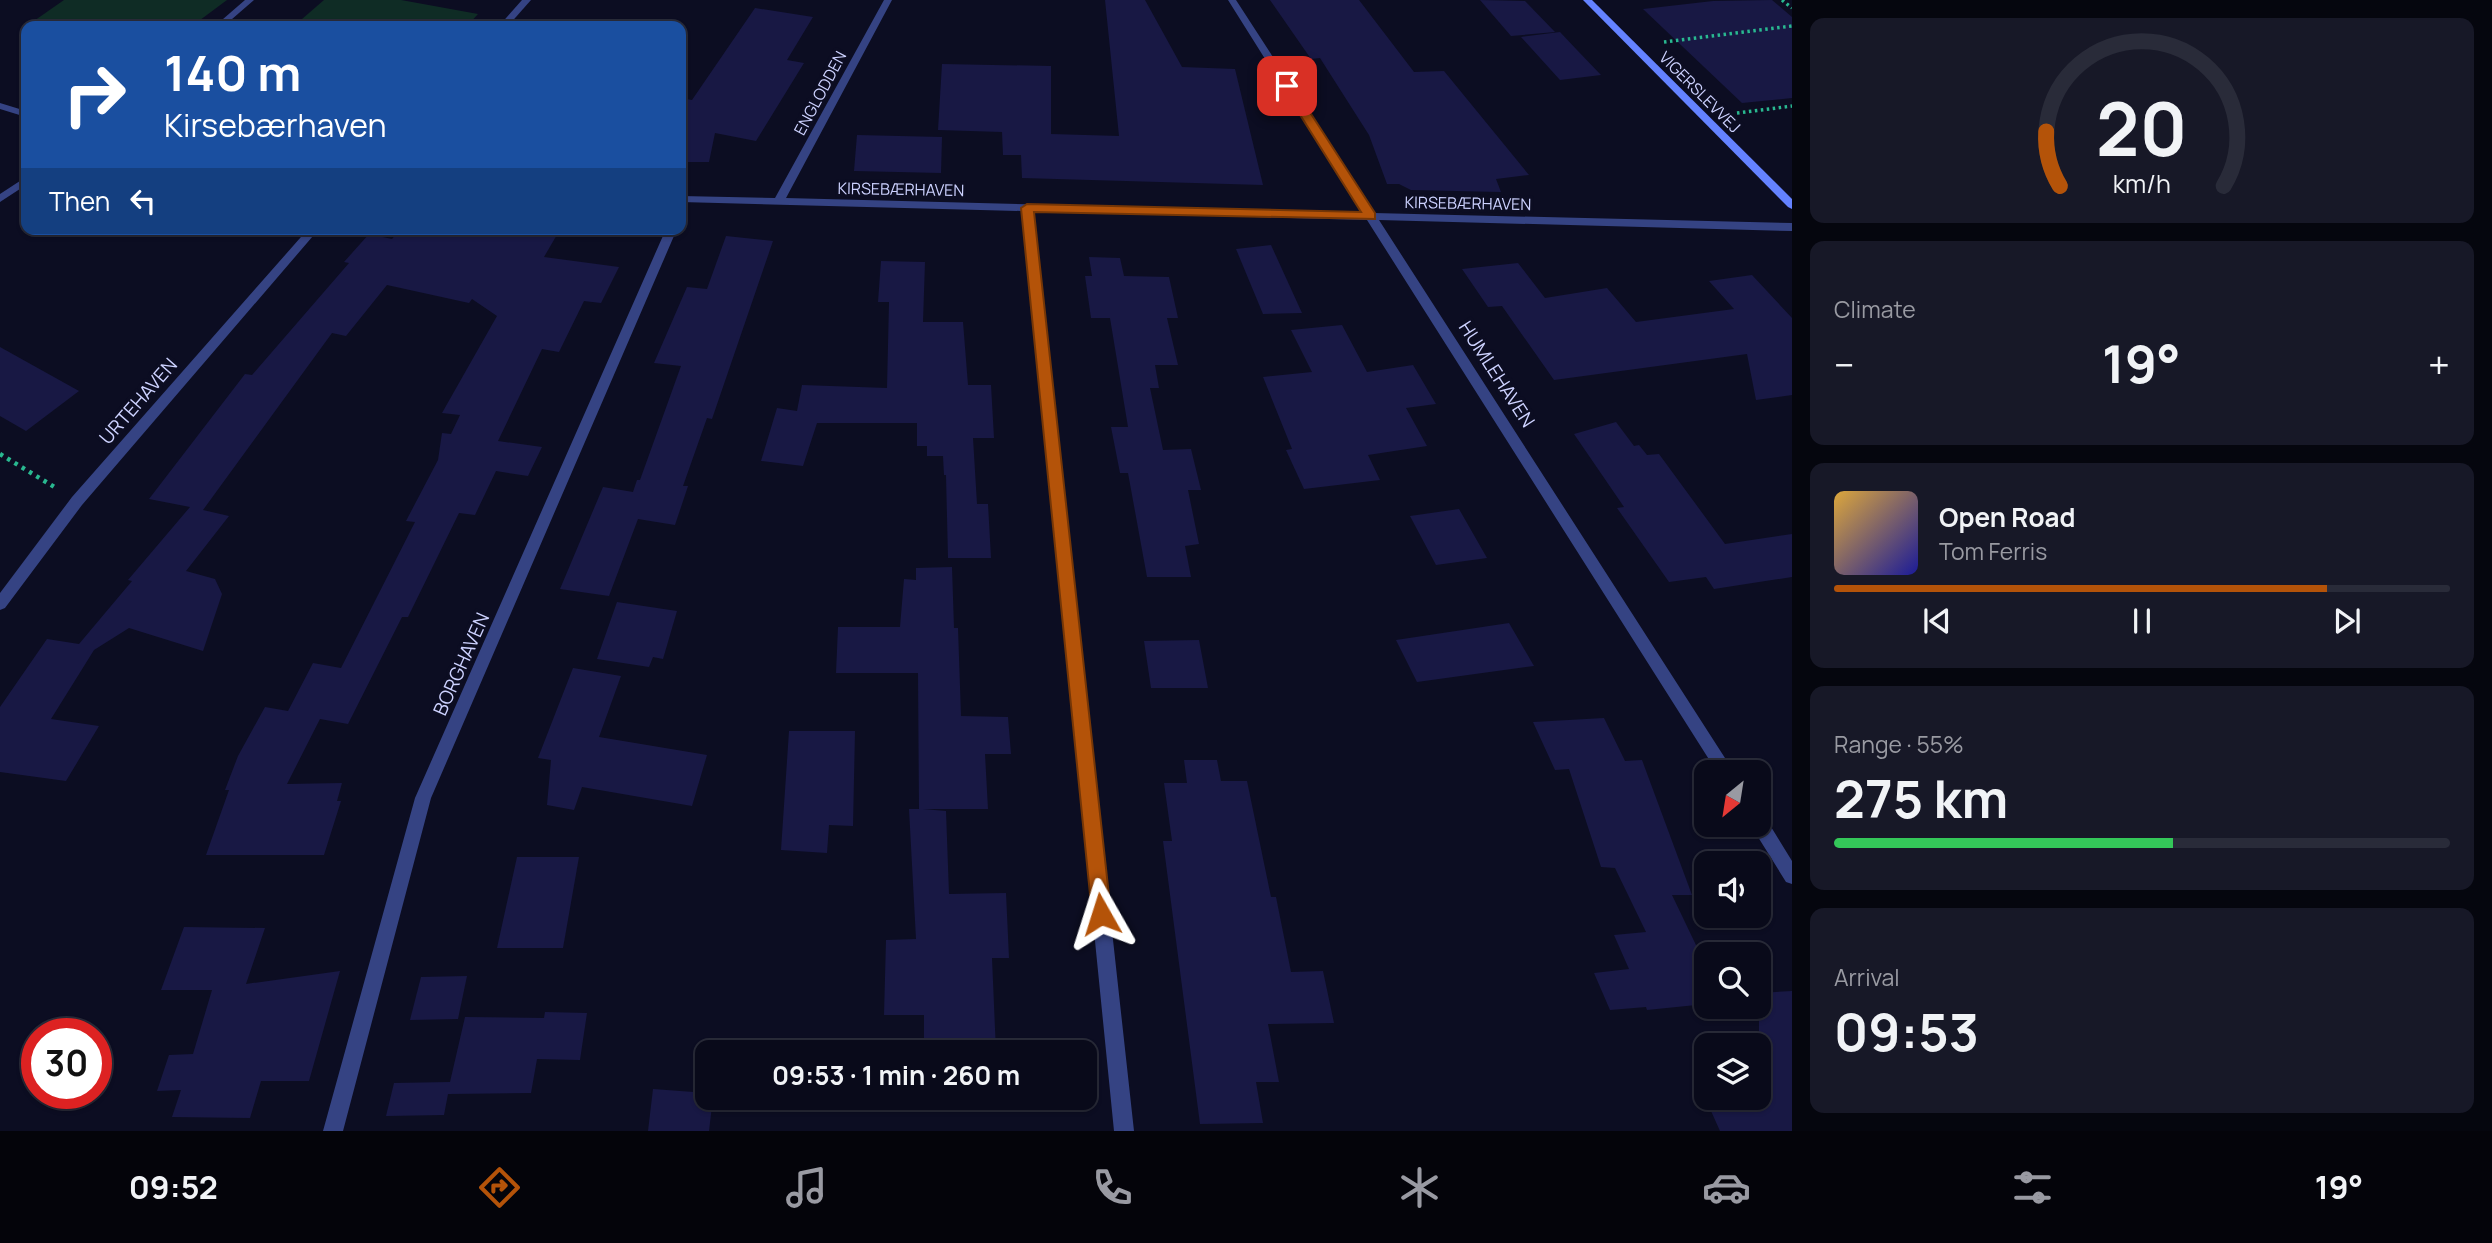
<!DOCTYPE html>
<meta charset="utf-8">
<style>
:root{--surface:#090a1a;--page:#171827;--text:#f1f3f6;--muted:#999aa2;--line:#292b39;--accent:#b45309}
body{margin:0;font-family:Manrope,sans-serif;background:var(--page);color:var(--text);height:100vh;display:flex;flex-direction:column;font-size:26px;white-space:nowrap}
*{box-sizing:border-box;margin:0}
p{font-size:23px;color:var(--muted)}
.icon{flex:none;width:38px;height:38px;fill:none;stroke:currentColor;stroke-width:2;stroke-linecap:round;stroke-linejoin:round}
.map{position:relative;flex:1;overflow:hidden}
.details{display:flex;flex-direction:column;gap:18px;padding:18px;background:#05060e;width:700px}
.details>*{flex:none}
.banner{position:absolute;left:21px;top:21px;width:665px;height:214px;border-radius:14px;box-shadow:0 2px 5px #0004,0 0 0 2px var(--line);background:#1a4fa0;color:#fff;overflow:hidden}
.needle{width:46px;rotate:210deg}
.buttons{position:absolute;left:1694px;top:760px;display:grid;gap:14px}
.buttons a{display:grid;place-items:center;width:77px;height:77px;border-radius:14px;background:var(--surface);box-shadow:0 2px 5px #0004,0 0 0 2px var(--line);font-size:35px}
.speed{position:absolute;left:21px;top:1018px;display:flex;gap:14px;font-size:35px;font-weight:700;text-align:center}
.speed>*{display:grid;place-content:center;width:91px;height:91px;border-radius:50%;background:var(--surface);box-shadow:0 2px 5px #0004,0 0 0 2px var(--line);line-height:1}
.speed .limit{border:10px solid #d22;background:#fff;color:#111}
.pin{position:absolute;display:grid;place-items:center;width:60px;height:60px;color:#fff;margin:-30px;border-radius:14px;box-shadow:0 4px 10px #0006}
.me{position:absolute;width:77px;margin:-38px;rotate:354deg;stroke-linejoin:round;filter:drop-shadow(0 0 5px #0008)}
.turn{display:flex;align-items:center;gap:24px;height:147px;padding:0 28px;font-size:32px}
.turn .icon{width:91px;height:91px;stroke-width:2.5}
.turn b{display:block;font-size:49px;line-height:60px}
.then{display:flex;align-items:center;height:66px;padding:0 28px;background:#0003;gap:14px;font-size:26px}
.big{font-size:52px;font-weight:700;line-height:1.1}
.details .card{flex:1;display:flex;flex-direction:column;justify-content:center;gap:10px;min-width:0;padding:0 24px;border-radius:14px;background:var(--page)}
.details .dial{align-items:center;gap:0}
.dial svg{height:182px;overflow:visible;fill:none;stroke:var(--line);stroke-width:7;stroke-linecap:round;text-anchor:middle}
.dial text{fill:var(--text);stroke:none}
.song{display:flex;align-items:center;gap:21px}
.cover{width:84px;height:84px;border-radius:10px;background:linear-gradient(135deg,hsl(40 70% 55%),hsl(240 70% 35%))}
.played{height:7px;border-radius:4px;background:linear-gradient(90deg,var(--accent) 80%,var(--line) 80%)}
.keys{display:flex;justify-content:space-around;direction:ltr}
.heat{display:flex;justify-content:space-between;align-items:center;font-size:38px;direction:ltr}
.charge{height:10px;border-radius:5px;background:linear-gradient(90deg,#34c759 55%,var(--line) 0)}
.trip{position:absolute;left:695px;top:1040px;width:402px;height:70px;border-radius:14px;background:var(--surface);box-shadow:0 2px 5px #0004,0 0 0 2px var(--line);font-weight:700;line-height:70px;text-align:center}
.menu{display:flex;height:112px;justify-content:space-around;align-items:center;background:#04040a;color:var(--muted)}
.menu .icon{width:49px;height:49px}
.menu .selected{color:var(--accent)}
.menu b{font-size:32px;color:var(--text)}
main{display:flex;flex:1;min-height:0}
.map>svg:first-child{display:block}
.green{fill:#0f2c25}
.building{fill:#181844}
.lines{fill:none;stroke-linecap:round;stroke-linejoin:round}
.path-far1{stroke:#29b890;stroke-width:3.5;stroke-dasharray:2.5 3.5;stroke-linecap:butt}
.path{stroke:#29b890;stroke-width:4.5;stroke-dasharray:3.5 5;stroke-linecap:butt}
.street{fill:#354383;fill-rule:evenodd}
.secondary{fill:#6482ff;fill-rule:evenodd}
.route{fill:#b45309;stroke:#753606;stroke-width:2}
.labels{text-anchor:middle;stroke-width:7;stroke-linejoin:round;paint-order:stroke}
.far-street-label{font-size:16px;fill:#cdd2ff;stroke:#0c0d22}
.street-label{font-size:19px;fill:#cdd2ff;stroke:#0c0d22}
</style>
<main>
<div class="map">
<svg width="1792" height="1131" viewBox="0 0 1792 1131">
<rect width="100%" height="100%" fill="#0c0d22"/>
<!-- green -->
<g class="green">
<path d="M64,0H227L192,26H42L31,23Z"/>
<path d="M324,0H401L478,14L467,26H294Z"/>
</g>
<!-- building -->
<g class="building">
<path d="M1105,0H1145L1182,67L1235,69L1263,185L1022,178L1021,155H1003L1002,132L938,130L942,64L1051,66V134L1119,136Z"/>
<path d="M1270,0H1359L1414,72L1444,71L1529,175L1496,179L1501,192L1411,190L1399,184H1387L1369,135L1320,58L1311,59Z"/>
<path d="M1480,0L1525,1L1555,32L1511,36Z"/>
<path d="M1772,0L1792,17V98L1742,103L1643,9L1713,1Z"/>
<path d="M755,8L813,17L787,60L804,63L756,141L715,133L709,162H681V98L692,100Z"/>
<path d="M1560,32L1577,50L1601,75L1560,80L1521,37Z"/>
<path d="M857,135L942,137L941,173L854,171Z"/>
<path d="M400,229H534L558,233L544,257L619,267L601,303L584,301L559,352L542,349L498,441L542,447L528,476L496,471L475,515L459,513L408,617H402L348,724L320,719L287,784L342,783L337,801H341L324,855H206L229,790H225L238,756L265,707L288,711L313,663L341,668L415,522L406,521L438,460L442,433L451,434L460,415L442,413L497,316L472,299L469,303L387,285L346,336L332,333L203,510L229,516L186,571L215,579L222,594L203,651L129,628L94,650L51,719L99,726L66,781L0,772V707L47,639L79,644L132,581L128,580L190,507L149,499L245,374L252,375L349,263L344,262L369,234L392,239Z"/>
<path d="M726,236L773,241L712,419L707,418L683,486H688L675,525L638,519L609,596L560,589L603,487L633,492L637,480H640L681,366L654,363L687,287L707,289Z"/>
<path d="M1271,245L1302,313L1263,314L1236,249Z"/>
<path d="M1089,257L1120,258L1124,276L1169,277L1178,318H1167L1178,365H1155L1159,388H1150L1163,450L1191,449L1201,490H1188L1199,544L1185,546L1191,577H1147L1128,473H1120L1111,427H1128L1110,318H1091L1085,276H1092Z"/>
<path d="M881,261L925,262L923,322H963L968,385H991L994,438H973L977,504H988L991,558H948L946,475H944L943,456H927V446H917V423H817L803,466L761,461L777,408L797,411L802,385L887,388L889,302H878Z"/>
<path d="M1518,263L1545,298L1607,288L1636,322L1734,309L1709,281L1752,275L1792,318V395L1756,400L1747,354L1554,380L1502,306L1488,307L1462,269Z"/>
<path d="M1342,325L1367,372L1413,365L1436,404L1406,408L1427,446L1368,455L1380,480L1304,489L1286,450L1292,449L1263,377L1312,372L1291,330Z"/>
<path d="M0,347L79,391L26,431L0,416Z"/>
<path d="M1616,422L1634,446L1639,445L1647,455L1659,454L1725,544L1792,534V577L1714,589L1706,577L1669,582L1617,508L1624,507L1574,434Z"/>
<path d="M1459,509L1487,558L1436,565L1410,516Z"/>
<path d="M952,567L954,628H958L961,716L1008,717L1011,754H985L988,809H923L946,811L949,894L1006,893L1009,958H992L996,1052H924V1015H884L886,940L916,939L909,809H919L918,673H836L838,627H900L904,579L916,580V568Z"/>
<path d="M617,602L677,611L663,659L653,657L649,667L597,659Z"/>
<path d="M1509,623L1534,666L1417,682L1396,640Z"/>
<path d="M1199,640L1208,688H1151L1144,641Z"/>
<path d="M573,668L621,676L599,737L707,755L692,806L582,787L574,810L547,805L551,760L538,758Z"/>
<path d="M1604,718L1625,761L1642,760L1692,895H1672L1706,966V1004L1647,1010L1646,1007L1610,1010L1594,973L1629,969L1614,935L1646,932L1615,868L1601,867L1569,769L1555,770L1533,722Z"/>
<path d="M789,731H855L853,826L829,825L827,853L781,850Z"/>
<path d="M1184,760H1217L1221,781H1247L1271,897H1276L1291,972L1323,971L1334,1023L1268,1024L1279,1082H1256L1263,1123L1200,1124L1163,841H1172L1164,783H1187Z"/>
<path d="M517,857H579L563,948H497Z"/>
<path d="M184,927L265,928L246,984L340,971L309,1081H261L250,1118L172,1117L181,1090L157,1091L169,1055L193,1054L212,990H161Z"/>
<path d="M467,976L458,1019L410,1020L421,977Z"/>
<path d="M1792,991V1131H1720L1693,1071L1706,1070V1097H1759V993Z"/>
<path d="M545,1012L587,1013L580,1060L537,1059L531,1093L448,1094L444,1115L386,1116L394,1083L450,1082L465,1017L544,1018Z"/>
<path d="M653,1089L707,1093V1097H713L709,1131H648Z"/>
</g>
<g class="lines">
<!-- path-far1 -->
<g class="path-far1">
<path d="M1782,0L1792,8"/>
<path d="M1664,42L1792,26"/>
<path d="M1737,113L1792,106"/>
</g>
<!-- path -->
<path class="path" d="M0,454L56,488"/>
<!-- street -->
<g class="street">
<path d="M245,0H254L224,26H215Z"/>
<path d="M522,0H531L508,26H499Z"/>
<path d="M884,0H892L786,198L1362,213L1228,0H1236L1374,213L1792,223V231L1379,220L1734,772H1717L1367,220L1033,211L1134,1131H1114L1022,211L681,202V196L775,198Z"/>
<path d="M0,103L26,111V117L0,109Z"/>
<path d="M26,177V185L0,202V194Z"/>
<path d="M308,229H319L82,505L5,608L0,610V593L72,497Z"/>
<path d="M666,229H677L431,798L343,1131H323L415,798Z"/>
<path d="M1759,815L1765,817L1792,861V884L1786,882L1753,829L1751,824H1759Z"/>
</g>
<!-- secondary -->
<path class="secondary" d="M1583,0H1592L1792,199V209L1788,207Z"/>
</g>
<!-- route -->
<path class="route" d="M1287,83L1293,86L1375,213V219L1034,212L1111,914L1108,921L1101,923L1095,921L1092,914L1021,208L1027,204L1361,212L1282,86Z"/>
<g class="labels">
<!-- far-street labels -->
<g class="far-street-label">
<text transform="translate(1700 92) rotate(45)" y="6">VIGERSLEVVEJ</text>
<text transform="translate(820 93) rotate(-62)" y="6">ENGLODDEN</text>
<text transform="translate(901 189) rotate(1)" y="6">KIRSEBÆRHAVEN</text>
<text transform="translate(1468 203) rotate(1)" y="6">KIRSEBÆRHAVEN</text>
</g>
<!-- street labels -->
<g class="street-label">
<text transform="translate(1497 374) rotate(57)" y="7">HUMLEHAVEN</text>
<text transform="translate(138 401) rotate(-49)" y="7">URTEHAVEN</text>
<text transform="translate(461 664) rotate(-66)" y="7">BORGHAVEN</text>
</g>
</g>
</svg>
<div class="buttons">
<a><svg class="needle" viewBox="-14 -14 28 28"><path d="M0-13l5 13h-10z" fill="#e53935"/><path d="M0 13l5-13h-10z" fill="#999aa2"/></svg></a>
<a><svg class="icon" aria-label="sound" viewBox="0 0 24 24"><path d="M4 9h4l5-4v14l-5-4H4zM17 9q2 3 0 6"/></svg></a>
<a><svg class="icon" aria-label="search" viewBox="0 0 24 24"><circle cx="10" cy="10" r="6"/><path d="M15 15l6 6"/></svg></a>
<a><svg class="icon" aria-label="layers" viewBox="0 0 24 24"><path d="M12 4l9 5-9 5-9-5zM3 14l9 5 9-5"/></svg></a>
</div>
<div class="speed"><div class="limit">30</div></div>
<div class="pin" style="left:1287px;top:86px;background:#d93025"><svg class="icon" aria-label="arrive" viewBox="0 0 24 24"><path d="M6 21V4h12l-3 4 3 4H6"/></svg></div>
<svg class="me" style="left:1101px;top:914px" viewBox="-20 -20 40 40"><path d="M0-17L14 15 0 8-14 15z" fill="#b45309" stroke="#fff" stroke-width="4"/></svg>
<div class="trip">09:53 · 1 min · 260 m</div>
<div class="banner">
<div class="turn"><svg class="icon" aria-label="right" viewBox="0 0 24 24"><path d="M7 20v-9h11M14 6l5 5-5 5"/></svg><div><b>140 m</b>Kirsebærhaven</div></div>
<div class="then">Then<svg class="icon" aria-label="left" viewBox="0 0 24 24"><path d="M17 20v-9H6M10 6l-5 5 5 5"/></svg></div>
</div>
</div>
<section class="details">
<div class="card dial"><svg viewBox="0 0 100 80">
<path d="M14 69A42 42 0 1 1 86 69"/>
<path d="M14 69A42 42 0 0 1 8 45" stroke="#b45309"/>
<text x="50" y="56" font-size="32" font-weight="700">20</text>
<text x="50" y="72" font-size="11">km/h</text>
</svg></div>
<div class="card"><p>Climate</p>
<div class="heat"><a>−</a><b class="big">19°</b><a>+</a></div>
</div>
<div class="card">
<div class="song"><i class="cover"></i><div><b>Open Road</b><p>Tom Ferris</p></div></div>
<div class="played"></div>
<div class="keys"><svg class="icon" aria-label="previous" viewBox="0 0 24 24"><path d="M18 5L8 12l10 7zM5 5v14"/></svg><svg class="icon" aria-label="pause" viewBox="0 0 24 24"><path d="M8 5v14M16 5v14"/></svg><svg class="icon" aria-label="next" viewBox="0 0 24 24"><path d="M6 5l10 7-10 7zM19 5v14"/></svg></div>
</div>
<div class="card"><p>Range · 55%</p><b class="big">275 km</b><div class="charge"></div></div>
<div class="card"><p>Arrival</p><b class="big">09:53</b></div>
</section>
</main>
<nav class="menu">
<b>09:52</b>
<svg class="icon selected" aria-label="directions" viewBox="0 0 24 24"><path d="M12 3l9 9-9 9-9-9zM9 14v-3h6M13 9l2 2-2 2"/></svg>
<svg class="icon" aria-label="music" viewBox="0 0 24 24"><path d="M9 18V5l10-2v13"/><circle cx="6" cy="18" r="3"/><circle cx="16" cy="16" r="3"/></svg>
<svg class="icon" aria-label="phone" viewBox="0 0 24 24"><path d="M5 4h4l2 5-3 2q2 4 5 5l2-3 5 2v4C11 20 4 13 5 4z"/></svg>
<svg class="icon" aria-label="climate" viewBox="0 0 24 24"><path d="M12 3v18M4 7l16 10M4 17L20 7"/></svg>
<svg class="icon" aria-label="car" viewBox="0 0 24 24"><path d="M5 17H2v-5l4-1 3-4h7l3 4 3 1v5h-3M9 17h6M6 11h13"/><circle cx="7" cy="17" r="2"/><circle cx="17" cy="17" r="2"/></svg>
<svg class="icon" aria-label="filters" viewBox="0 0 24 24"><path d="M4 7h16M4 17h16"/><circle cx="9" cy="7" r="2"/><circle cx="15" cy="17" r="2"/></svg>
<b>19°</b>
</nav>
